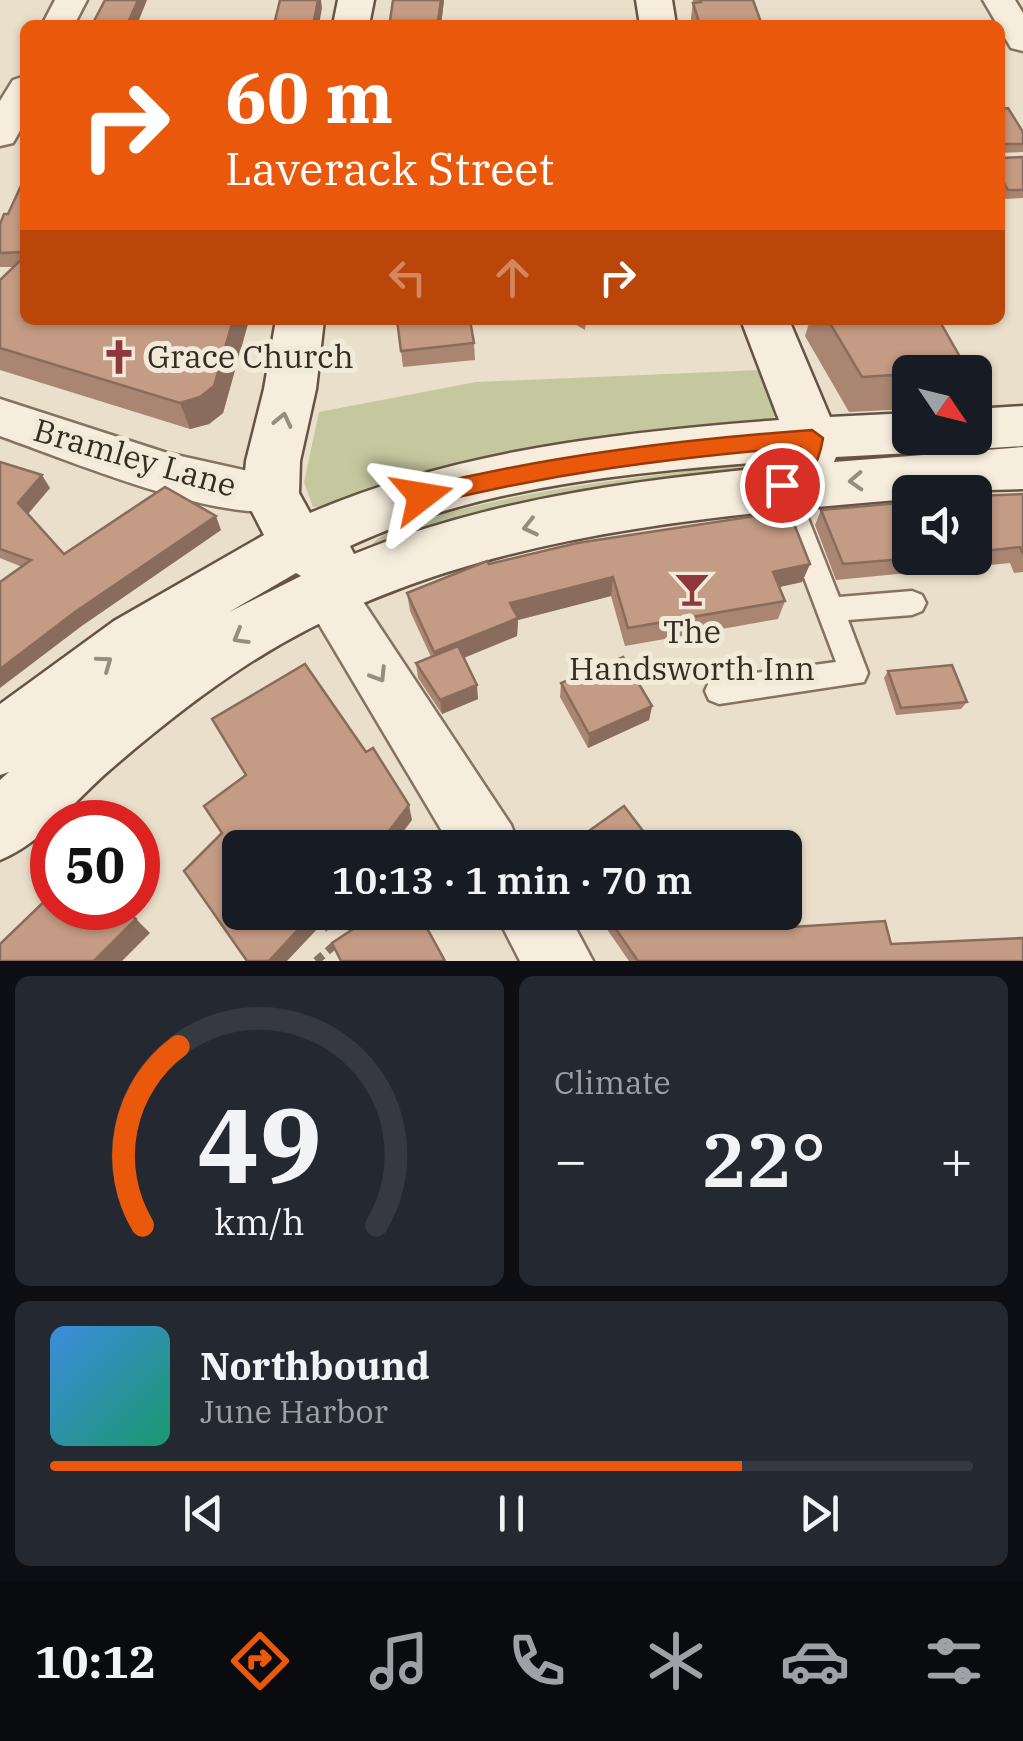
<!DOCTYPE html>
<meta charset="utf-8">
<style>
:root{--surface:#171b24;--page:#242831;--text:#f1f3f6;--muted:#9ea1a6;--line:#363941;--accent:#ea580c}
body{margin:0;font-family:"IBM Plex Serif",serif;background:var(--page);color:var(--text);height:100vh;display:flex;flex-direction:column;font-size:38px;white-space:nowrap}
*{box-sizing:border-box;margin:0}
p{font-size:32px;color:var(--muted)}
.icon{flex:none;width:55px;height:55px;fill:none;stroke:currentColor;stroke-width:2;stroke-linecap:round;stroke-linejoin:round}
.map{position:relative;height:961px;overflow:hidden}
.panel{display:flex;flex-direction:column;gap:15px;padding:15px;background:#0d0f14;flex:1}
.panel>*{flex:none}
.top-card{position:absolute;left:20px;top:20px;width:985px;height:305px;border-radius:15px;box-shadow:0 2px 8px #0004;background:#ea580c;color:#fff;overflow:hidden}
.needle{width:65px;rotate:125deg}
.controls{position:absolute;left:892px;top:355px;display:grid;gap:20px}
.controls a{display:grid;place-items:center;width:100px;height:100px;border-radius:15px;background:var(--surface);box-shadow:0 2px 8px #0004;font-size:50px}
.speed{position:absolute;left:30px;top:800px;display:flex;gap:20px;font-size:50px;font-weight:700;text-align:center}
.speed>*{display:grid;place-content:center;width:130px;height:130px;border-radius:50%;background:var(--surface);box-shadow:0 2px 8px #0004;line-height:1}
.speed .limit{border:15px solid #d22;background:#fff;color:#111}
.pin{position:absolute;display:grid;place-items:center;width:85px;height:85px;color:#fff;margin:-42px;border:5px solid #fff;border-radius:50%;box-shadow:0 2px 10px #0007}
.me{position:absolute;width:110px;margin:-55px;rotate:76deg;stroke-linejoin:round;filter:drop-shadow(0 0 8px #0008)}
.turn{display:flex;align-items:center;gap:35px;height:210px;padding:0 40px;font-size:45px}
.turn .icon{width:130px;height:130px;stroke-width:2.5}
.turn b{display:block;font-size:70px;line-height:85px}
.lanes{display:flex;align-items:center;height:95px;padding:0 40px;background:#0003;justify-content:center;gap:50px;direction:ltr}
.lanes .off{opacity:.35}
.big{font-size:75px;font-weight:600;line-height:1.1}
.panel .card{flex:1;display:flex;flex-direction:column;justify-content:center;gap:15px;min-width:0;padding:0 35px;border-radius:15px;background:var(--page)}
.panel .dial{align-items:center;gap:0}
.dial svg{height:260px;overflow:visible;fill:none;stroke:var(--line);stroke-width:7;stroke-linecap:round;text-anchor:middle}
.dial text{fill:var(--text);stroke:none}
.song{display:flex;align-items:center;gap:30px}
.cover{width:120px;height:120px;border-radius:15px;background:linear-gradient(135deg,hsl(210 70% 55%),hsl(160 70% 35%))}
.played{height:10px;border-radius:5px;background:linear-gradient(90deg,var(--accent) 75%,var(--line) 75%)}
.keys{display:flex;justify-content:space-around;direction:ltr}
.heat{display:flex;justify-content:space-between;align-items:center;font-size:55px;direction:ltr}
.panel .tiles{flex:1;display:grid;gap:15px;grid-template-columns:1fr 1fr}
.card:last-child{grid-column:span 2}
.trip{position:absolute;left:222px;top:830px;width:580px;height:100px;border-radius:15px;background:var(--surface);box-shadow:0 2px 8px #0004;font-weight:600;line-height:100px;text-align:center}
.dock{display:flex;height:160px;justify-content:space-around;align-items:center;background:#090b0e;color:var(--muted)}
.dock .icon{width:70px;height:70px}
.dock .current{color:var(--accent)}
.dock b{font-size:45px;color:var(--text)}
.map>svg:first-child{display:block}
.green{fill:#c5c89f}
.lines{fill:none;stroke-linecap:round;stroke-linejoin:round}
.service-casing{stroke:#857260;stroke-width:5}
.minor-casing{stroke:#857260;stroke-width:5}
.secondary-casing{stroke:#675343;stroke-width:5}
.path{stroke:#857260;stroke-width:8;stroke-dasharray:9 6;stroke-linecap:butt}
.service{fill:#f6eddd;fill-rule:evenodd}
.minor{fill:#f6eddd;fill-rule:evenodd}
.secondary{fill:#f6eddd;fill-rule:evenodd}
.wall{fill:#a98572}
.shaded-wall{fill:#896c5c}
.building{fill:#c49b84;stroke:#896c5c;stroke-width:2.5}
.oneway{stroke:#968c80}
.route{fill:#ea580c;stroke:#983908;stroke-width:2.5}
.labels{text-anchor:middle;stroke-width:10;stroke-linejoin:round;paint-order:stroke}
.poi-label{font-size:32px;fill:#372b22;stroke:#f2ead9;text-anchor:start}
.street-label{font-size:32px;fill:#372b22;stroke:#f2ead9}
</style>
<div class="map">
<svg width="1023" height="961" viewBox="0 0 1023 961">
<rect width="100%" height="100%" fill="#eadfca"/>
<!-- green -->
<g class="green">
<path d="M760,370L776,415L762,427L348,506L313,507L304,482L319,412L476,382Z"/>
<path d="M760,463V468L750,474L376,550L373,543C395,525 431,517 458,510C557,485 659,474 760,463Z"/>
</g>
<g class="lines">
<defs>
<path id="service" d="M782,475L791,478L795,485L839,597L912,591L922,595L926,603L922,611L912,615L848,620L868,673L864,682L719,704L709,700L705,691L709,682L719,678L836,662L769,485L773,478Z"/>
<g id="minor">
<path d="M55,0H87L74,25H42Z"/>
<path d="M983,0H1015L1023,13V51L1011,48Z"/>
<path d="M25,76V122L13,143L0,146V101L13,80Z"/>
<path d="M0,399L167,453L289,480L296,494L289,508C229,528 63,458 0,436Z"/>
<path d="M327,569L346,576L511,825L520,848H452L300,592L308,576Z"/>
<path d="M495,912H567L593,961H520Z"/>
</g>
<g id="secondary">
<path d="M338,0H374L369,25H333Z"/>
<path d="M636,0H672L676,25H640Z"/>
<path d="M276,320H324L316,389L300,461L299,493L310,513C457,450 620,432 779,420L741,320H789L830,417L910,413V438H934L929,447L910,453L836,457L834,462L1023,447V489L910,492V499C683,518 445,537 248,664C197,697 150,735 104,775C71,805 41,843 0,860V780L9,772L0,775V704L114,621L264,535L243,494L246,461L264,389ZM778,461L775,467C634,480 487,500 354,554L350,546C481,485 636,472 778,461ZM296,573L301,576L229,612Z"/>
<path d="M1023,406V446L975,449L956,443L953,438H975V409Z"/>
</g>
</defs>
<!-- service casing -->
<use href="#service" class="service-casing"/>
<!-- minor casing -->
<use href="#minor" class="minor-casing"/>
<!-- secondary casing -->
<use href="#secondary" class="secondary-casing"/>
<!-- path -->
<path class="path" d="M316,961L338,942"/>
<!-- service -->
<use href="#service" class="service"/>
<!-- minor -->
<use href="#minor" class="minor"/>
<!-- secondary -->
<use href="#secondary" class="secondary"/>
</g>
<!-- wall -->
<g class="wall">
<path d="M393,0H444L441,25H390Z"/>
<path d="M693,0H753L762,25H693L691,19Z"/>
<path d="M1000,109L1023,132V152L1000,153Z"/>
<path d="M1023,157V198L1004,199L1000,192V158Z"/>
<path d="M25,177V320H249L223,413L209,424L190,429L0,370V280L14,267H0V224L8,214Z"/>
<path d="M397,320L474,343L475,360L403,367Z"/>
<path d="M568,320H586L585,330Z"/>
<path d="M810,320H939L968,371V372H910V409L849,412L805,336Z"/>
<path d="M0,462L50,488L28,514L64,554L221,530L83,625L22,567L0,558Z"/>
<path d="M1023,494V572L1014,573L1010,563L836,580L815,525L821,510L910,558H975V496Z"/>
<path d="M489,564H810L802,582L779,587L785,601L778,619L625,646L611,596L518,620L517,636L464,658L478,699L442,714L418,678L416,663L431,657L410,611L407,593Z"/>
<path d="M888,671L967,702L961,709L896,715L884,678Z"/>
<path d="M561,683L652,706L649,720L588,748L560,697Z"/>
<path d="M595,912H785L792,927L891,944L1023,961H629Z"/>
</g>
<!-- shaded-wall -->
<g class="shaded-wall">
<path d="M138,0H147L137,25H127Z"/>
<path d="M318,0H321L322,8L319,25H313Z"/>
<path d="M441,0H444L441,25H438Z"/>
<path d="M233,320H249L223,413L209,424L190,429L180,403Z"/>
<path d="M42,475L50,488L26,516L18,503Z"/>
<path d="M216,516L221,530L83,625L0,688V669L75,612Z"/>
<path d="M810,564L802,582L766,590L773,572Z"/>
<path d="M613,577L611,596L518,620L517,636L436,669L434,652L510,603Z"/>
<path d="M477,685L478,699L442,714L440,700Z"/>
<path d="M652,706L649,720L588,748L589,734Z"/>
<path d="M409,805L412,820L391,848H376Z"/>
<path d="M314,912H341L326,932L322,924L287,961H269Z"/>
<path d="M136,919L150,933L122,961H94Z"/>
</g>
<!-- building -->
<g class="building">
<path d="M105,0H138L127,25H92Z"/>
<path d="M280,0H318L313,25H274Z"/>
<path d="M393,0H441L438,21H390Z"/>
<path d="M700,0H753L762,25H700L693,3L701,2Z"/>
<path d="M1008,108L1023,132V144H1000V109Z"/>
<path d="M1023,157V190H1008L1000,176V158Z"/>
<path d="M25,177V252L0,253V224L4,214H8Z"/>
<path d="M25,256V320H233L214,386L200,397L180,403L0,348V280Z"/>
<path d="M397,320H470L474,343L401,351Z"/>
<path d="M828,320H939L968,371L910,372V374L862,377Z"/>
<path d="M0,462L42,475L18,503L64,554L165,487L216,516L75,612L0,669V582L31,560L0,549Z"/>
<path d="M1023,494V554L1020,547L975,552V496Z"/>
<path d="M910,502V558H916L843,564L821,510Z"/>
<path d="M789,511L810,564L773,572L785,601L628,628L613,577L510,603L518,618L434,652L407,593L487,561L489,564L577,543Z"/>
<path d="M458,646L477,685L440,700L416,663Z"/>
<path d="M623,657L652,706L589,734L561,683Z"/>
<path d="M305,664L366,752L373,748L409,805L376,848H240V912H314L269,961H247L184,871L222,833L204,806L246,775L212,719Z"/>
<path d="M952,665L967,702L901,708L888,671Z"/>
<path d="M624,806L656,848H565Z"/>
<path d="M52,894V908H123L136,919L94,961H0V944Z"/>
<path d="M785,897L792,927L885,921L891,944L1023,938V961H638L604,912H785Z"/>
<path d="M379,912H418L445,961H341L332,943Z"/>
</g>
<!-- one-way arrows -->
<defs><path id="oneway-chevron" d="M-2-3.5L2.5 0L-2 3.5" fill="none" stroke-width="1.6" stroke-linecap="round" stroke-linejoin="round" transform="scale(2.5)"/></defs>
<g class="oneway">
<use href="#oneway-chevron" transform="translate(283 420) rotate(-77)"/>
<use href="#oneway-chevron" transform="translate(856 481) rotate(177)"/>
<use href="#oneway-chevron" transform="translate(530 527) rotate(167)"/>
<use href="#oneway-chevron" transform="translate(240 637) rotate(150)"/>
<use href="#oneway-chevron" transform="translate(105 663) rotate(-36)"/>
<use href="#oneway-chevron" transform="translate(379 675) rotate(58)"/>
</g>
<!-- route -->
<path class="route" d="M812,430L823,438C819,464 808,486 782,494L770,485L793,466L800,447C668,458 551,473 422,506L410,496L422,487C553,455 678,440 812,430Z"/>
<!-- icons -->
<defs>
<symbol id="church-bare" viewBox="-9 -9 18 18"><path d="M-1.2-6h2.4v3.5h3.3v2.4h-3.3V6h-2.4V-.1h-3.3v-2.4h3.3Z" fill="#8e373c" stroke="#f2ead9" stroke-width="2.5" paint-order="stroke"/></symbol>
<symbol id="bar-bare" viewBox="-9 -9 18 18"><path d="M-6-5H6L.8 .8V4.5H3.5V6h-7V4.5H-.8V.8Z" fill="#8e373c" stroke="#f2ead9" stroke-width="2.5" paint-order="stroke"/></symbol>
</defs>
<g fill-rule="evenodd">
<use href="#church-bare" x="94" y="332" width="50" height="50"/>
<use href="#bar-bare" x="667" y="564" width="50" height="50"/>
</g>
<g class="labels">
<!-- poi labels -->
<g class="poi-label">
<text x="147" y="368">Grace Church</text>
<text x="692" y="643" text-anchor="middle">The<tspan x="692" dy="37">Handsworth Inn</tspan></text>
</g>
<!-- street labels -->
<g class="street-label">
<text transform="translate(135 458) rotate(16)" y="11">Bramley Lane</text>
</g>
</g>
</svg>
<div class="controls">
<a><svg class="needle" viewBox="-14 -14 28 28"><path d="M0-13l5 13h-10z" fill="#e53935"/><path d="M0 13l5-13h-10z" fill="#9ea1a6"/></svg></a>
<a><svg class="icon" aria-label="sound" viewBox="0 0 24 24"><path d="M4 9h4l5-4v14l-5-4H4zM17 9q2 3 0 6"/></svg></a>
</div>
<div class="speed"><div class="limit">50</div></div>
<div class="pin" style="left:782px;top:485px;background:#d93025"><svg class="icon" aria-label="arrive" viewBox="0 0 24 24"><path d="M6 21V4h12l-3 4 3 4H6"/></svg></div>
<svg class="me" style="left:422px;top:496px" viewBox="-20 -20 40 40"><path d="M0-17L14 15 0 8-14 15z" fill="#ea580c" stroke="#fff" stroke-width="4"/></svg>
<div class="trip">10:13 · 1 min · 70 m</div>
<div class="top-card">
<div class="turn"><svg class="icon" aria-label="right" viewBox="0 0 24 24"><path d="M7 20v-9h11M14 6l5 5-5 5"/></svg><div><b>60 m</b>Laverack Street</div></div>
<div class="lanes"><svg class="icon off" aria-label="left" viewBox="0 0 24 24"><path d="M17 20v-9H6M10 6l-5 5 5 5"/></svg><svg class="icon off" aria-label="ahead" viewBox="0 0 24 24"><path d="M12 20V5M6 11l6-6 6 6"/></svg><svg class="icon" aria-label="right" viewBox="0 0 24 24"><path d="M7 20v-9h11M14 6l5 5-5 5"/></svg></div>
</div>
</div>
<section class="panel">
<div class="tiles">
<div class="card dial"><svg viewBox="0 0 100 80">
<path d="M14 69A42 42 0 1 1 86 69"/>
<path d="M14 69A42 42 0 0 1 25 14" stroke="#ea580c"/>
<text x="50" y="56" font-size="32" font-weight="700">49</text>
<text x="50" y="72" font-size="11">km/h</text>
</svg></div>
<div class="card"><p>Climate</p>
<div class="heat"><a>−</a><b class="big">22°</b><a>+</a></div>
</div>
<div class="card">
<div class="song"><i class="cover"></i><div><b>Northbound</b><p>June Harbor</p></div></div>
<div class="played"></div>
<div class="keys"><svg class="icon" aria-label="previous" viewBox="0 0 24 24"><path d="M18 5L8 12l10 7zM5 5v14"/></svg><svg class="icon" aria-label="pause" viewBox="0 0 24 24"><path d="M8 5v14M16 5v14"/></svg><svg class="icon" aria-label="next" viewBox="0 0 24 24"><path d="M6 5l10 7-10 7zM19 5v14"/></svg></div>
</div>
</div>
</section>
<nav class="dock">
<b>10:12</b>
<svg class="icon current" aria-label="directions" viewBox="0 0 24 24"><path d="M12 3l9 9-9 9-9-9zM9 14v-3h6M13 9l2 2-2 2"/></svg>
<svg class="icon" aria-label="music" viewBox="0 0 24 24"><path d="M9 18V5l10-2v13"/><circle cx="6" cy="18" r="3"/><circle cx="16" cy="16" r="3"/></svg>
<svg class="icon" aria-label="phone" viewBox="0 0 24 24"><path d="M5 4h4l2 5-3 2q2 4 5 5l2-3 5 2v4C11 20 4 13 5 4z"/></svg>
<svg class="icon" aria-label="climate" viewBox="0 0 24 24"><path d="M12 3v18M4 7l16 10M4 17L20 7"/></svg>
<svg class="icon" aria-label="car" viewBox="0 0 24 24"><path d="M5 17H2v-5l4-1 3-4h7l3 4 3 1v5h-3M9 17h6M6 11h13"/><circle cx="7" cy="17" r="2"/><circle cx="17" cy="17" r="2"/></svg>
<svg class="icon" aria-label="filters" viewBox="0 0 24 24"><path d="M4 7h16M4 17h16"/><circle cx="9" cy="7" r="2"/><circle cx="15" cy="17" r="2"/></svg>
</nav>
